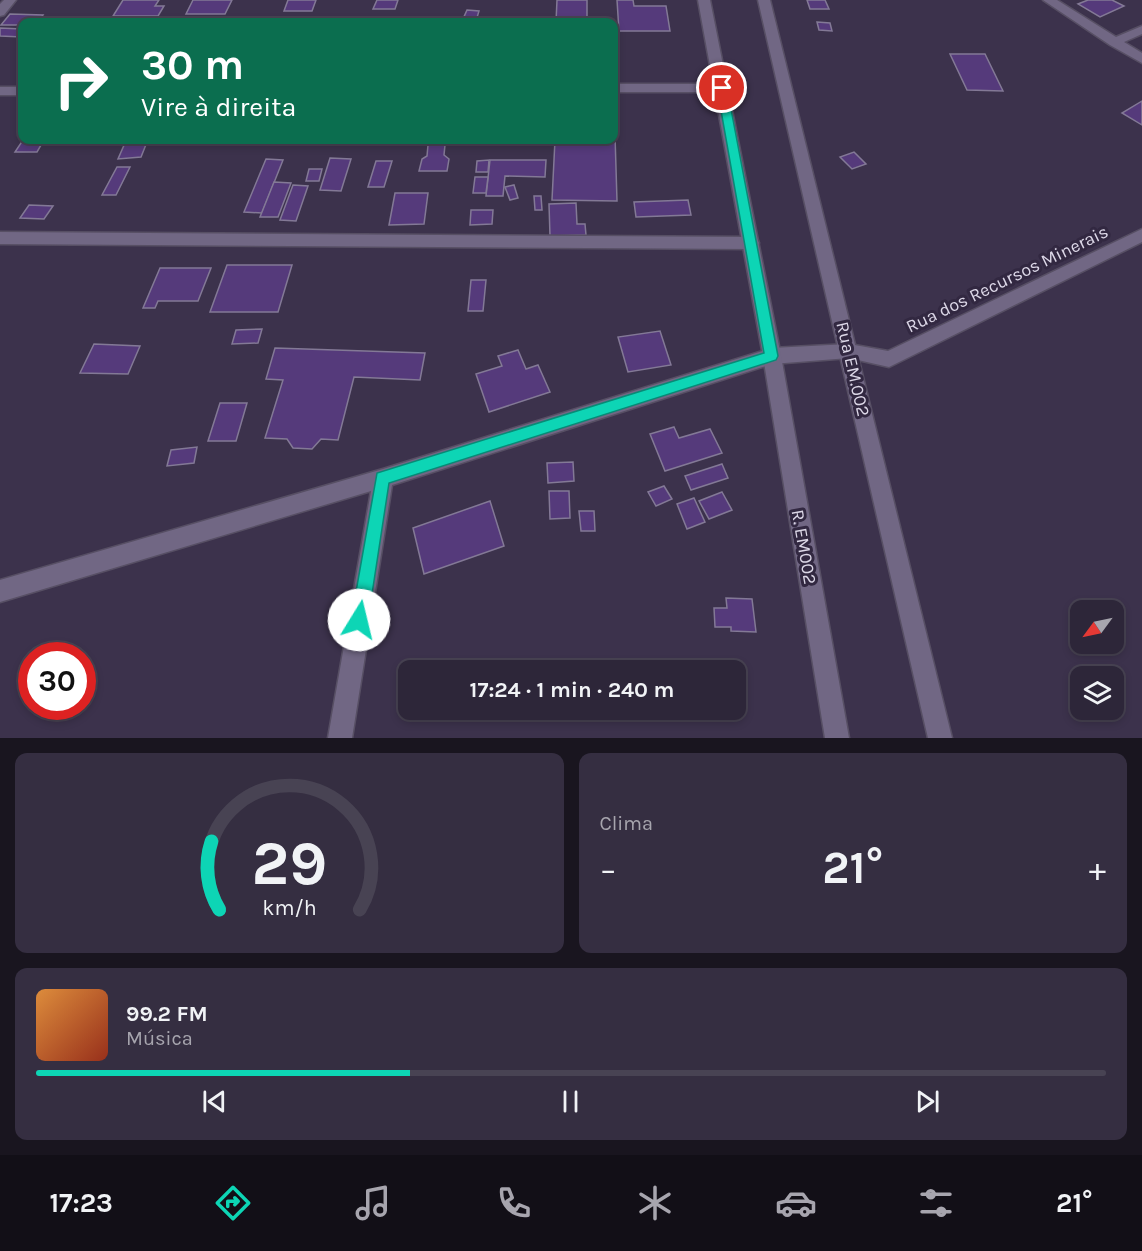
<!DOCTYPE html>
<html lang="pt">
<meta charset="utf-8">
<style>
:root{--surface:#2d2639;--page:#352e41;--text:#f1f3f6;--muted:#a7a5ae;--line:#484353;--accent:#0dd5b5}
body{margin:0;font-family:Karla,sans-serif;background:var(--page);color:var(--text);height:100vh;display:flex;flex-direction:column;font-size:22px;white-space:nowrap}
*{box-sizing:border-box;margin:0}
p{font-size:20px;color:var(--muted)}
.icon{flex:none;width:33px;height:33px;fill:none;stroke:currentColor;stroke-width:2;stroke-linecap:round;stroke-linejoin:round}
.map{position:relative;height:738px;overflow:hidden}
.panel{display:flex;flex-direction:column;gap:15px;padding:15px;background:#19151f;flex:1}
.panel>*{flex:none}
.hud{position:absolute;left:18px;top:18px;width:600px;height:126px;border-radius:12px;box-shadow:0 3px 9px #0003,0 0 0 2px var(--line);background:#0b6e4f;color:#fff;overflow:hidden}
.needle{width:39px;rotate:237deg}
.buttons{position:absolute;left:1070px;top:600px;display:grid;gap:12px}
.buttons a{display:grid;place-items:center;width:54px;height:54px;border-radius:12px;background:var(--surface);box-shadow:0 3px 9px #0003,0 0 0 2px var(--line);font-size:30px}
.speed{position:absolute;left:18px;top:642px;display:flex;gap:12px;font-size:30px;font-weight:700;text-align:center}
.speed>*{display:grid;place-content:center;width:78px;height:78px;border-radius:50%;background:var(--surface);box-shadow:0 3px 9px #0003,0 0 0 2px var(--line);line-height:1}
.speed .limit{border:9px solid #d22;background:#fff;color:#111}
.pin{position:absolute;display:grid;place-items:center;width:51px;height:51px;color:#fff;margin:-26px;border:3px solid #fff;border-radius:50%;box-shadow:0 2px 6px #0007}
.me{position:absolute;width:66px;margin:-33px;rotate:9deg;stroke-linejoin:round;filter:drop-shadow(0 0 4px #0008)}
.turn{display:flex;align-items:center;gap:21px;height:126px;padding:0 24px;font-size:27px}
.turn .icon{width:78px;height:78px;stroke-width:2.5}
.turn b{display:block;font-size:42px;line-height:51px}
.big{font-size:45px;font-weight:700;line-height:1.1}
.panel .tile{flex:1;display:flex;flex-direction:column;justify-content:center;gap:9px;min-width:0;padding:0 21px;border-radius:12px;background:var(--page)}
.panel .dial{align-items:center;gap:0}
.dial svg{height:156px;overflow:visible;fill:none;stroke:var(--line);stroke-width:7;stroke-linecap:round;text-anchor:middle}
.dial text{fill:var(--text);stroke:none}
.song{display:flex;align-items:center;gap:18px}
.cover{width:72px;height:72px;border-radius:9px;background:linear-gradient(135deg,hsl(30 70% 55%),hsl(10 70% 35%))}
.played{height:6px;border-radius:3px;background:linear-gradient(90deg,var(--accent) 35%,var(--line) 35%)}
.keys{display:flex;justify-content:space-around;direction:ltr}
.heat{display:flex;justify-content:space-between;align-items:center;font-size:33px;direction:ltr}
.panel .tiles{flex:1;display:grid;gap:15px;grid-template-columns:1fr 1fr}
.tile:last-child{grid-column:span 2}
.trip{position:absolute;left:398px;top:660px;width:348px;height:60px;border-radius:12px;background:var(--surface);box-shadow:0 3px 9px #0003,0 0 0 2px var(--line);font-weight:700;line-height:60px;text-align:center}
.tabs{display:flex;height:96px;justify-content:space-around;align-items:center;background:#120f17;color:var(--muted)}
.tabs .icon{width:42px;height:42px}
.tabs .active{color:var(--accent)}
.tabs b{font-size:27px;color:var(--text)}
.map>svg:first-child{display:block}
.building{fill:#553a7b;stroke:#837996;stroke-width:1.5}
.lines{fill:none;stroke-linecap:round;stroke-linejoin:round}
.minor-casing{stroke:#574f64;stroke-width:3}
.tertiary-casing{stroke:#574f64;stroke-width:3}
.minor{fill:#716784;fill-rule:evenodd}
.tertiary{fill:#716784;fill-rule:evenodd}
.route{fill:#0dd5b5;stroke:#088a76;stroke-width:1.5}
.labels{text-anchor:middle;stroke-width:6;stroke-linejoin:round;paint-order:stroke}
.street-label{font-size:18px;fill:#dcd7e7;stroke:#322841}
</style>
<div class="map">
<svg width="1142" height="738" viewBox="0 0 1142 738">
<rect width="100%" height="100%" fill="#3c324c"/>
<!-- building -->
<g class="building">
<path d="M123,0H159L155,6H164L158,16H113Z"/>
<path d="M193,0H232L225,14H186Z"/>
<path d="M288,0H316L312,11H284Z"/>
<path d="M377,0H398L395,9H373Z"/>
<path d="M557,0H587V22H556Z"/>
<path d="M617,0H633L634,6H666L670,31H619Z"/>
<path d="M807,0H825L829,9H810Z"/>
<path d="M1088,0H1112L1124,6L1100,17L1078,4Z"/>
<path d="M467,10L479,11L476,21L463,19Z"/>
<path d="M10,14L43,15L38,22H22V25H1Z"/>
<path d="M374,19H396L395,22H373Z"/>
<path d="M817,22L830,23L832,31L819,30Z"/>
<path d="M0,28L22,29V37L0,36Z"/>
<path d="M950,54H985L1003,91L967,90Z"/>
<path d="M1142,101V125L1122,113Z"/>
<path d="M614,102L617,201L552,200L555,140H614Z"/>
<path d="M23,140H44L37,152H15Z"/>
<path d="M147,142L141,157L118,159L125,143Z"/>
<path d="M428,145H445L444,155L449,159L447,171H419L422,159L427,156Z"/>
<path d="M854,152L866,164L852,169L840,157Z"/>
<path d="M330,158L351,159L341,191L320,190Z"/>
<path d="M266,159L283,160L262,213L244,212Z"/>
<path d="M489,160L488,172H476L477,161Z"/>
<path d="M490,160H546L545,177L505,176L503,196H486Z"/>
<path d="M376,161H392L384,187H368Z"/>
<path d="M117,167H130L116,195H102Z"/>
<path d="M309,169H322L319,181H306Z"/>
<path d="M475,177H488L486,193H473Z"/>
<path d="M274,182L291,183L278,217H260Z"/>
<path d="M293,185L308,186L296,221L280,220Z"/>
<path d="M514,185L518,198L510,200L505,187Z"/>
<path d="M395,193H428L424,224L389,225Z"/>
<path d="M534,196H541L542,210H535Z"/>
<path d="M688,200L691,215L636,217L634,202Z"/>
<path d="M576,203L577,224H585L586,235L550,236L549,204Z"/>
<path d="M29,205L53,206L44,219L20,218Z"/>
<path d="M471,210H493L492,224L470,225Z"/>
<path d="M227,265H292L278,312H210Z"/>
<path d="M160,268H211L198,301H158L155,308H143Z"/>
<path d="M471,280H486L483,311H468Z"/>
<path d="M262,329L258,343L232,344L236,330Z"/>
<path d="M660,331L671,365L628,372L618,337Z"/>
<path d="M94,344L140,346L128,374L80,373Z"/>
<path d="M275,348L425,353L420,380L354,377L338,440L321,439L312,449L293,448L287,439L265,438L283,380L266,379Z"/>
<path d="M518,350L526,369L538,365L550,392L489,412L476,374L502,366L498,356Z"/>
<path d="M220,403H247L236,441H208Z"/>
<path d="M674,427L679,438L710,429L722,453L665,471L650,434Z"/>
<path d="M197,447L194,463L167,466L171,450Z"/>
<path d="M573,462L574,481L548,483L547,463Z"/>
<path d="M722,464L728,478L691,490L685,476Z"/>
<path d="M664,486L672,499L656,506L648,492Z"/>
<path d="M549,491H569L570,518L550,519Z"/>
<path d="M722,492L732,510L709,519L699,501Z"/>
<path d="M694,498L705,522L687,529L677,504Z"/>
<path d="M490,501L504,546L424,574L413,528Z"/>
<path d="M579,511H594L595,531H581Z"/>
<path d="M726,598L752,599L756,632L731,631V627H715L714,608H727Z"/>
</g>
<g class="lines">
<defs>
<g id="minor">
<path d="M4,0H16L4,15L0,16V4Z"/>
<path d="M1043,0H1057L1116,37L1142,26V34L1124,42L1142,53V63L1110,45Z"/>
<path d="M614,84H722L729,88L722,92H614Z"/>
<rect x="0" y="87" width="22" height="8"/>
<path d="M1142,229V242L889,367L849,358L772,364L392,485L352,738H328L371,491L0,602V580L383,469L772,348L849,344L888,351Z"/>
<path d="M0,232L751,237L757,239L759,243L757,247L751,249L0,244Z"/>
</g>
<g id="tertiary">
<path d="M698,0H710L781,356L849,738H825L763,356Z"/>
<path d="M758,0H770L952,738H928Z"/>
</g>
</defs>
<!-- minor casing -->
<use href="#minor" class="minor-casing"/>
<!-- tertiary casing -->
<use href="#tertiary" class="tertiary-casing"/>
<!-- minor -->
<use href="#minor" class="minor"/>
<!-- tertiary -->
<use href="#tertiary" class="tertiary"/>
</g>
<!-- route -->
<path class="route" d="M722,85L727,88L778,356L776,360L389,483L368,620L365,626L359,628L353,626L351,620L377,473L764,353L717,88Z"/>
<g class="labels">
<!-- street labels -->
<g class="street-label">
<text transform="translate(1007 279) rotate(-26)" y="6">Rua dos Recursos Minerais</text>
<text transform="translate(853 369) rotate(77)" y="6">Rua EM.002</text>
<text transform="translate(804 547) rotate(80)" y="6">R. EM002</text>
</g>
</g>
</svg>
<div class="buttons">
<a><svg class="needle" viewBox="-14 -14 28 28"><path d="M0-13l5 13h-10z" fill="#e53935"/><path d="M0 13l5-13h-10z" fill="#a7a5ae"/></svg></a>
<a><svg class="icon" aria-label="layers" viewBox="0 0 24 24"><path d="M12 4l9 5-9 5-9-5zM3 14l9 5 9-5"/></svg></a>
</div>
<div class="speed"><div class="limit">30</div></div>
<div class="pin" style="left:722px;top:88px;background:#d93025"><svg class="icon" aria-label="arrive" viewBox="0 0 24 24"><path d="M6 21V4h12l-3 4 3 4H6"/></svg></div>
<svg class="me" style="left:359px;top:620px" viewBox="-20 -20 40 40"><circle r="19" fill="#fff"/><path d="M0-13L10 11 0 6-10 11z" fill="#0dd5b5"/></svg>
<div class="trip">17:24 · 1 min · 240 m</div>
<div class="hud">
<div class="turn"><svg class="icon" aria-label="right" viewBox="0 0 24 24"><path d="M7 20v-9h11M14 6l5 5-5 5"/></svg><div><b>30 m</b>Vire à direita</div></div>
</div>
</div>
<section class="panel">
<div class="tiles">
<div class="tile dial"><svg viewBox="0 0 100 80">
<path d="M14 69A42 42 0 1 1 86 69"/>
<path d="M14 69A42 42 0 0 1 10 34" stroke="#0dd5b5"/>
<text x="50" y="56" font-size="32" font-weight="700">29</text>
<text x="50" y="72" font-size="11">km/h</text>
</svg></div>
<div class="tile"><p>Clima</p>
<div class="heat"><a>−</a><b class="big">21°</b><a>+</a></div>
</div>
<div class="tile">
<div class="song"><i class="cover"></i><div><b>99.2 FM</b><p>Música</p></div></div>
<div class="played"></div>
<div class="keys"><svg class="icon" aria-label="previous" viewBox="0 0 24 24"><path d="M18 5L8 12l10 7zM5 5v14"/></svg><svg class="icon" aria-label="pause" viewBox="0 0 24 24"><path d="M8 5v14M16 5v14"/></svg><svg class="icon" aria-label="next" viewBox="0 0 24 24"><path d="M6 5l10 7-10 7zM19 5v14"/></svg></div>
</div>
</div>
</section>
<nav class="tabs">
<b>17:23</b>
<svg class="icon active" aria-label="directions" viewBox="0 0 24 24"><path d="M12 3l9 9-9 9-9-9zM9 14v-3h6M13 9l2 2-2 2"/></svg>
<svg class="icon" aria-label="music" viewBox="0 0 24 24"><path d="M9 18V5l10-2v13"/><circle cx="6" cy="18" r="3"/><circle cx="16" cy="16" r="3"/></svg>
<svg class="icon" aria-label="phone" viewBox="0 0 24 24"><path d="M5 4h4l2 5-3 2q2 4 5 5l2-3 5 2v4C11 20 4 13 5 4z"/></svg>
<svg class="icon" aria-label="climate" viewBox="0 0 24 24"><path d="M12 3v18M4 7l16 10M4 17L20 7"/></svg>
<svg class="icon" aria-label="car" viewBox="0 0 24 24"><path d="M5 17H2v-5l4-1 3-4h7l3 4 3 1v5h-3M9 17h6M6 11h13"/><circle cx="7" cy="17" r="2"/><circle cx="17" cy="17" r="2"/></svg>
<svg class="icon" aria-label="filters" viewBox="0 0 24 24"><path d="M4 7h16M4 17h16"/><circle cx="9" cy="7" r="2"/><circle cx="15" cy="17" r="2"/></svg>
<b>21°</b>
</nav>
